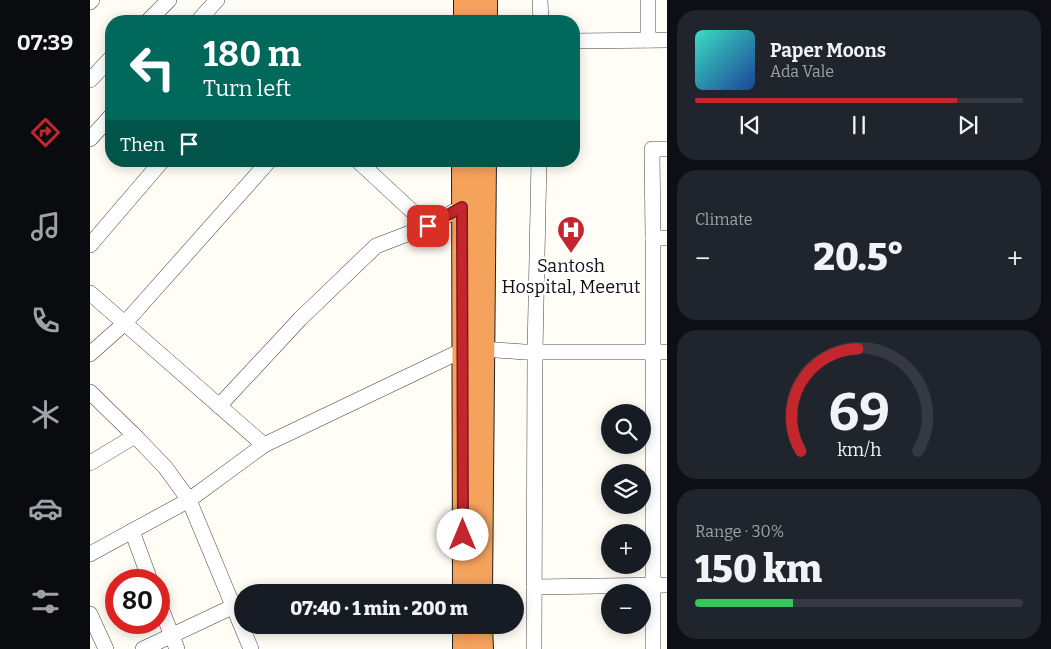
<!DOCTYPE html>
<meta charset="utf-8">
<style>
:root{--surface:#171b24;--page:#20242c;--text:#f1f3f6;--muted:#9ea1a6;--line:#363941;--accent:#c4262e}
body{margin:0;font-family:Bitter,serif;background:var(--page);color:var(--text);height:100vh;display:flex;flex-direction:column;font-size:19px;white-space:nowrap}
*{box-sizing:border-box;margin:0}
p{font-size:16px;color:var(--muted)}
.icon{flex:none;width:28px;height:28px;fill:none;stroke:currentColor;stroke-width:2;stroke-linecap:round;stroke-linejoin:round}
.map{position:relative;flex:1;overflow:hidden}
.sheet{display:flex;flex-direction:column;gap:10px;padding:10px;background:#0d0f14;width:384px}
.sheet>*{flex:none}
.banner{position:absolute;left:15px;top:15px;width:475px;height:152px;border-radius:20px;box-shadow:0 2px 12px #0003;background:#00695c;color:#fff;overflow:hidden}
.tools{position:absolute;left:511px;top:404px;display:grid;gap:10px}
.tools a{display:grid;place-items:center;width:50px;height:50px;border-radius:50%;background:var(--surface);box-shadow:0 2px 12px #0003;font-size:25px}
.speed{position:absolute;left:15px;top:569px;display:flex;gap:10px;font-size:25px;font-weight:700;text-align:center}
.speed>*{display:grid;place-content:center;width:65px;height:65px;border-radius:50%;background:var(--surface);box-shadow:0 2px 12px #0003;line-height:1}
.speed .limit{border:8px solid #d22;background:#fff;color:#111}
.pin{position:absolute;display:grid;place-items:center;width:42px;height:42px;color:#fff;margin:-21px;border-radius:10px;box-shadow:0 2px 8px #0006}
.me{position:absolute;width:55px;margin:-28px;rotate:0deg;stroke-linejoin:round;filter:drop-shadow(0 0 4px #0008)}
.turn{display:flex;align-items:center;gap:18px;height:105px;padding:0 15px;font-size:22px}
.turn .icon{width:65px;height:65px;stroke-width:2.5}
.turn b{display:block;font-size:35px;line-height:42px}
.then{display:flex;align-items:center;height:48px;padding:0 15px;background:#0003;gap:10px;font-size:19px}
.big{font-size:38px;font-weight:800;line-height:1.1}
.sheet .widget{flex:1;display:flex;flex-direction:column;justify-content:center;gap:8px;min-width:0;padding:0 18px;border-radius:20px;background:var(--page)}
.sheet .dial{align-items:center;gap:0}
.dial svg{height:130px;overflow:visible;fill:none;stroke:var(--line);stroke-width:7;stroke-linecap:round;text-anchor:middle}
.dial text{fill:var(--text);stroke:none}
.song{display:flex;align-items:center;gap:15px}
.cover{width:60px;height:60px;border-radius:8px;background:linear-gradient(135deg,hsl(170 70% 55%),hsl(220 70% 35%))}
.played{height:5px;border-radius:2px;background:linear-gradient(90deg,var(--accent) 80%,var(--line) 80%)}
.keys{display:flex;justify-content:space-around;direction:ltr}
.heat{display:flex;justify-content:space-between;align-items:center;font-size:28px;direction:ltr}
.charge{height:8px;border-radius:4px;background:linear-gradient(90deg,#34c759 30%,var(--line) 0)}
.trip{position:absolute;left:144px;top:584px;width:290px;height:50px;border-radius:25px;background:var(--surface);box-shadow:0 2px 12px #0003;font-weight:800;line-height:50px;text-align:center}
main{display:flex;flex:1;min-height:0}
.tabs{display:flex;flex-direction:column;width:90px;justify-content:space-around;align-items:center;background:#090b0e;color:var(--muted)}
.tabs .icon{width:35px;height:35px}
.tabs .active{color:var(--accent)}
.tabs b{font-size:22px;color:var(--text)}
.map>svg:first-child{display:block}
.lines{fill:none;stroke-linecap:round;stroke-linejoin:round}
.minor-casing{stroke:#444;stroke-width:16}
.highway-casing{stroke:#222;stroke-width:24}
.minor{stroke:#fff;stroke-width:15}
.highway{stroke:#f5a25d;stroke-width:22}
.route-casing{stroke:#7f191e;stroke-width:12}
.route{stroke:#c4262e;stroke-width:9}
.labels{text-anchor:middle;stroke-width:5;stroke-linejoin:round;paint-order:stroke}
.poi-label{font-size:18px;fill:#111;stroke:#fff}
</style>
<main>
<nav class="tabs">
<b>07:39</b>
<svg class="icon active" aria-label="directions" viewBox="0 0 24 24"><path d="M12 3l9 9-9 9-9-9zM9 14v-3h6M13 9l2 2-2 2"/></svg>
<svg class="icon" aria-label="music" viewBox="0 0 24 24"><path d="M9 18V5l10-2v13"/><circle cx="6" cy="18" r="3"/><circle cx="16" cy="16" r="3"/></svg>
<svg class="icon" aria-label="phone" viewBox="0 0 24 24"><path d="M5 4h4l2 5-3 2q2 4 5 5l2-3 5 2v4C11 20 4 13 5 4z"/></svg>
<svg class="icon" aria-label="climate" viewBox="0 0 24 24"><path d="M12 3v18M4 7l16 10M4 17L20 7"/></svg>
<svg class="icon" aria-label="car" viewBox="0 0 24 24"><path d="M5 17H2v-5l4-1 3-4h7l3 4 3 1v5h-3M9 17h6M6 11h13"/><circle cx="7" cy="17" r="2"/><circle cx="17" cy="17" r="2"/></svg>
<svg class="icon" aria-label="filters" viewBox="0 0 24 24"><path d="M4 7h16M4 17h16"/><circle cx="9" cy="7" r="2"/><circle cx="15" cy="17" r="2"/></svg>
</nav>
<div class="map">
<svg width="578" height="649" viewBox="0 0 578 649">
<rect width="100%" height="100%" fill="#fffdf5"/>
<g class="lines">
<defs>
<g id="minor">
<path d="M450,0L451,21"/>
<path d="M558,0V40"/>
<path d="M0,2L2,0"/>
<path d="M58,21L79,0"/>
<path d="M108,21L127,0"/>
<path d="M484,41L578,40"/>
<path d="M0,80L21,58"/>
<path d="M0,139L21,116"/>
<path d="M268,161L338,226"/>
<path d="M563,238L562,149H578"/>
<path d="M0,245L72,161"/>
<path d="M0,293L174,445"/>
<path d="M0,354L35,323L179,161"/>
<path d="M0,392L45,436"/>
<path d="M129,406L210,319L286,246L338,226L372,207"/>
<path d="M0,463L45,436L75,467L99,500L161,649"/>
<path d="M42,531L60,580"/>
<path d="M0,554L99,500L174,445L373,350L393,349L434,352H578"/>
<path d="M444,587L578,585"/>
<path d="M69,603L87,649"/>
<path d="M0,614L16,649"/>
<path d="M53,649L142,607"/>
<path d="M444,649L445,352L449,161"/>
<path d="M563,649V238H578"/>
</g>
<g id="highway">
<path d="M375,21V0"/>
<path d="M396,21V0"/>
<path d="M373,161L374,592"/>
<path d="M391,592L395,161"/>
<path d="M374,625V649"/>
<path d="M391,625L392,649"/>
</g>
</defs>
<!-- minor casing -->
<use href="#minor" class="minor-casing"/>
<!-- highway casing -->
<use href="#highway" class="highway-casing"/>
<!-- minor -->
<use href="#minor" class="minor"/>
<!-- highway -->
<use href="#highway" class="highway"/>
</g>
<g class="lines">
<defs>
<path id="route" d="M338,226L372,207L373,535"/>
</defs>
<!-- route casing -->
<use href="#route" class="route-casing"/>
<!-- route -->
<use href="#route" class="route"/>
</g>
<!-- icons -->
<defs>
<symbol id="hospital-pin" viewBox="-11 -11 22 30"><path d="M0 17L-7.5 6A9.5 9.5 0 1 1 7.5 6Z" fill="#c4262e" stroke="#fff"/><path d="M-5-5h3v3.5h4V-5h3V5h-3V1.5h-4V5h-3Z" fill="#fff"/></symbol>
</defs>
<g fill-rule="evenodd">
<use href="#hospital-pin" x="465" y="214" width="32" height="43"/>
</g>
<g class="labels">
<!-- poi labels -->
<g class="poi-label">
<text x="481" y="272">Santosh<tspan x="481" dy="21">Hospital, Meerut</tspan></text>
</g>
</g>
</svg>
<div class="tools">
<a><svg class="icon" aria-label="search" viewBox="0 0 24 24"><circle cx="10" cy="10" r="6"/><path d="M15 15l6 6"/></svg></a>
<a><svg class="icon" aria-label="layers" viewBox="0 0 24 24"><path d="M12 4l9 5-9 5-9-5zM3 14l9 5 9-5"/></svg></a>
<a>+</a>
<a>−</a>
</div>
<div class="speed"><div class="limit">80</div></div>
<div class="pin" style="left:338px;top:226px;background:#d93025"><svg class="icon" aria-label="arrive" viewBox="0 0 24 24"><path d="M6 21V4h12l-3 4 3 4H6"/></svg></div>
<svg class="me" style="left:373px;top:535px" viewBox="-20 -20 40 40"><circle r="19" fill="#fff"/><path d="M0-13L10 11 0 6-10 11z" fill="#c4262e"/></svg>
<div class="trip">07:40 · 1 min · 200 m</div>
<div class="banner">
<div class="turn"><svg class="icon" aria-label="left" viewBox="0 0 24 24"><path d="M17 20v-9H6M10 6l-5 5 5 5"/></svg><div><b>180 m</b>Turn left</div></div>
<div class="then">Then<svg class="icon" aria-label="arrive" viewBox="0 0 24 24"><path d="M6 21V4h12l-3 4 3 4H6"/></svg></div>
</div>
</div>
<section class="sheet">
<div class="widget">
<div class="song"><i class="cover"></i><div><b>Paper Moons</b><p>Ada Vale</p></div></div>
<div class="played"></div>
<div class="keys"><svg class="icon" aria-label="previous" viewBox="0 0 24 24"><path d="M18 5L8 12l10 7zM5 5v14"/></svg><svg class="icon" aria-label="pause" viewBox="0 0 24 24"><path d="M8 5v14M16 5v14"/></svg><svg class="icon" aria-label="next" viewBox="0 0 24 24"><path d="M6 5l10 7-10 7zM19 5v14"/></svg></div>
</div>
<div class="widget"><p>Climate</p>
<div class="heat"><a>−</a><b class="big">20.5°</b><a>+</a></div>
</div>
<div class="widget dial"><svg viewBox="0 0 100 80">
<path d="M14 69A42 42 0 1 1 86 69"/>
<path d="M14 69A42 42 0 0 1 49 6" stroke="#c4262e"/>
<text x="50" y="56" font-size="32" font-weight="700">69</text>
<text x="50" y="72" font-size="11">km/h</text>
</svg></div>
<div class="widget"><p>Range · 30%</p><b class="big">150 km</b><div class="charge"></div></div>
</section>
</main>
